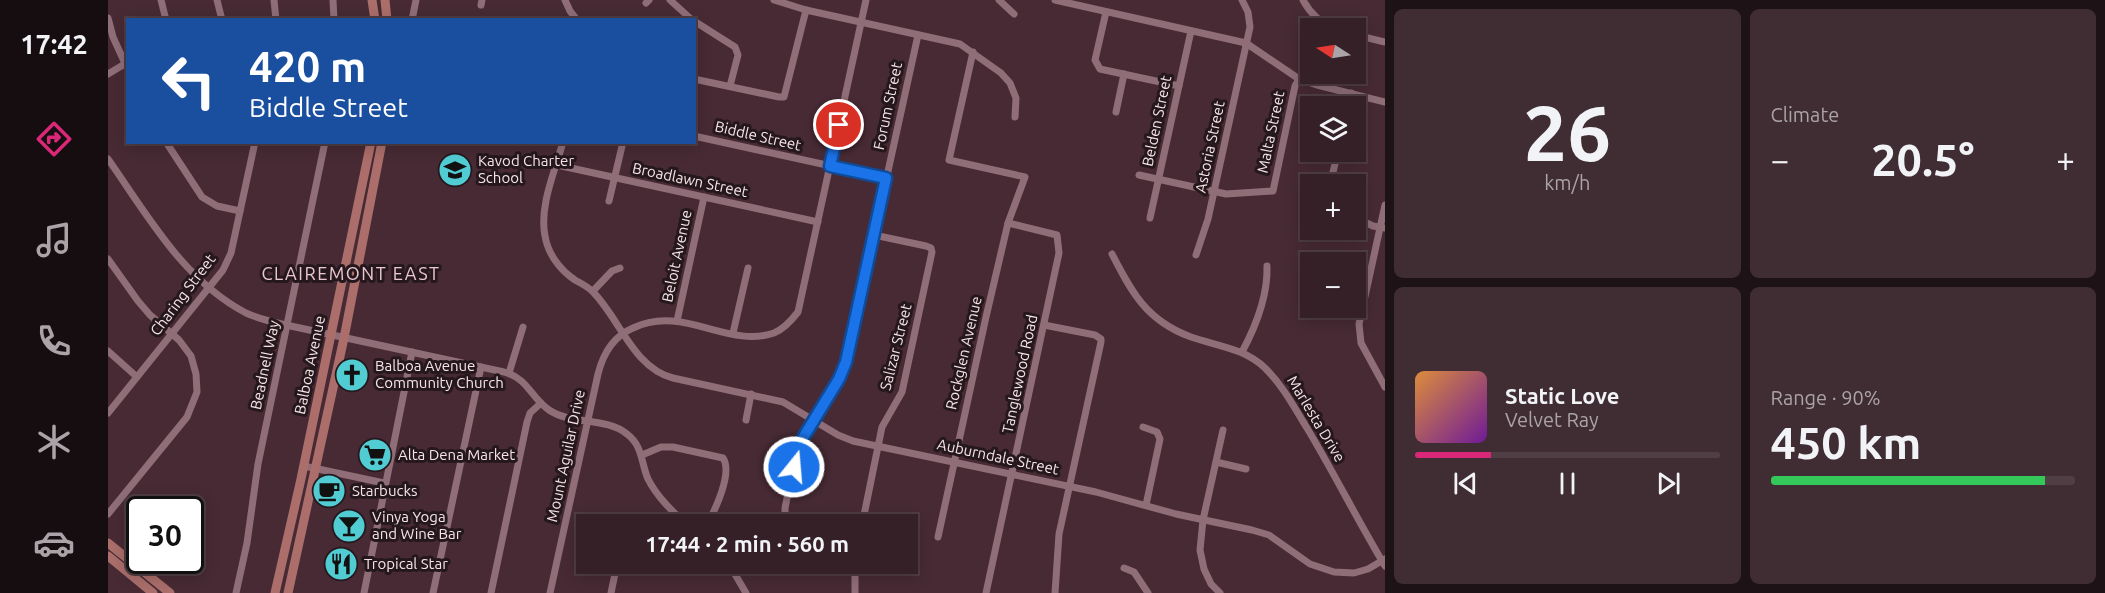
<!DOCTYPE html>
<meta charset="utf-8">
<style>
:root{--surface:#352027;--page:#402d33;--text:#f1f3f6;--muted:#aaa3a7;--line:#4f3e44;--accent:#db2777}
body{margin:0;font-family:Ubuntu,sans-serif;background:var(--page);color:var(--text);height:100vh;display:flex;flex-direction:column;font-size:22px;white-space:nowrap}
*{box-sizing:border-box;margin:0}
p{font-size:20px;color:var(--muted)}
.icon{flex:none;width:33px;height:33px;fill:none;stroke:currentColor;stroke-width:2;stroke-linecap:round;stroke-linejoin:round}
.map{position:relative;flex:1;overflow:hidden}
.details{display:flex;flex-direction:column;gap:9px;padding:9px;background:#1d1215;width:720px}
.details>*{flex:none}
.hud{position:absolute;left:18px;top:18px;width:570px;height:126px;border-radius:0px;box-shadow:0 3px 15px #0003,0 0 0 2px var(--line);background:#1a4fa0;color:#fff;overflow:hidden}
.needle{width:39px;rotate:282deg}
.tools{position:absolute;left:1192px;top:18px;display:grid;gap:12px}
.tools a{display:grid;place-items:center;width:66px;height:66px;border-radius:0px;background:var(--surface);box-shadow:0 3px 15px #0003,0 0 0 2px var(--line);font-size:30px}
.speed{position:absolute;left:18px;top:496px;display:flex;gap:12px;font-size:30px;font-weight:700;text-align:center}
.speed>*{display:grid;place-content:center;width:78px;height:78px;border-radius:50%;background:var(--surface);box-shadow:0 3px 15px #0003,0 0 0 2px var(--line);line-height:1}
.speed .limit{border:3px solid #111;border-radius:9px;background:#fff;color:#111}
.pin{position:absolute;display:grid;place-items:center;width:51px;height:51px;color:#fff;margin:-26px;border:3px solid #fff;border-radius:50%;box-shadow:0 2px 6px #0007}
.me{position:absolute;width:66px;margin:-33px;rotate:17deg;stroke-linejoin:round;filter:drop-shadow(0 0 4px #0008)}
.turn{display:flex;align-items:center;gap:21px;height:126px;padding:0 24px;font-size:27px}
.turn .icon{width:78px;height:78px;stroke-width:2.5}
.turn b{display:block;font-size:42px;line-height:51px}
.big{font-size:45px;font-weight:600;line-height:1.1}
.details .card{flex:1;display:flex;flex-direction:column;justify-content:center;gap:9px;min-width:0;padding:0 21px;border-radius:9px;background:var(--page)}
.details .dial{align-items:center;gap:0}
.dial b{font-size:78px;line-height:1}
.song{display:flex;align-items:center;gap:18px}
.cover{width:72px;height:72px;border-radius:9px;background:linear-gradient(135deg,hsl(30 70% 55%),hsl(280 70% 35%))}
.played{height:6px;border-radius:3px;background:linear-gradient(90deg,var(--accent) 25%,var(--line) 25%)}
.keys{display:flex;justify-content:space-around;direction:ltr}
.heat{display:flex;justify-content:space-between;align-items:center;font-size:33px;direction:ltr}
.charge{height:9px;border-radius:4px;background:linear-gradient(90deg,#34c759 90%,var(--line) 0)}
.details .tiles{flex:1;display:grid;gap:9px;grid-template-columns:repeat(2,1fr)}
.trip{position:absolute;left:468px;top:514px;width:342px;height:60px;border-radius:0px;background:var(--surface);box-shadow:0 3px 15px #0003,0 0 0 2px var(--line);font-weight:600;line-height:60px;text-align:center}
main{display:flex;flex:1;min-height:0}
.menu{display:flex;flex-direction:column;width:108px;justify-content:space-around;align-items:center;background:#150d10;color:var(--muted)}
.menu .icon{width:42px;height:42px}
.menu .selected{color:var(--accent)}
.menu b{font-size:27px;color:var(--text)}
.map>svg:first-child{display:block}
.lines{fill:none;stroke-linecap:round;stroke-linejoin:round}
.minor{stroke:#8f6e78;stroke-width:7}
.major{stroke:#ab6e6a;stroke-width:9}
.route-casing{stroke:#114b97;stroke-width:15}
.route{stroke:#1a73e8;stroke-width:10}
.labels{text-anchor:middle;stroke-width:6;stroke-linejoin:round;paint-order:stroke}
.street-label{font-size:15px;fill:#f7e4e9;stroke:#25181c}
.poi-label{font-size:15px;fill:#f7e4e9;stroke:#25181c;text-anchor:start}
.quarter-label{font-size:18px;letter-spacing:1.5px;fill:#ebc6d1;stroke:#25181c}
</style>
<main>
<nav class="menu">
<b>17:42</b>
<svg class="icon selected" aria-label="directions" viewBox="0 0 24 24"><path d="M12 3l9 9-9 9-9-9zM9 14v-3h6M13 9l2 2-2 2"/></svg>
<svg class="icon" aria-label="music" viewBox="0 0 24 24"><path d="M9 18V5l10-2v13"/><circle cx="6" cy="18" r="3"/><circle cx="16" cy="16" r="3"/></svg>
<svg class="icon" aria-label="phone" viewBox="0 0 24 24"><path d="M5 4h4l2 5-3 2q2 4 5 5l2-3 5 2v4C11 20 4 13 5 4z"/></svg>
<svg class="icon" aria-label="climate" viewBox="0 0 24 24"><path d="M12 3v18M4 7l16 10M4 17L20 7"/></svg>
<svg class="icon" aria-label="car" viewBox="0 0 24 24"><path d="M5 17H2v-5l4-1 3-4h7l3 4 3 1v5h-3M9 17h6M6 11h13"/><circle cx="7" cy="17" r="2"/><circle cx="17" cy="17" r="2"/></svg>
</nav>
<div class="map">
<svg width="1277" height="593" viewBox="0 0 1277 593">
<rect width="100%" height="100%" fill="#472a34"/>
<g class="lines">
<!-- minor -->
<g class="minor">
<path d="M53,0L58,20"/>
<path d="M109,0L114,20"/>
<path d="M166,0L168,20"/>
<path d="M225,0L226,20"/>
<path d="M457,0L462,11L469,20"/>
<path d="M562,0L584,20"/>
<path d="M666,0L698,10L852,44L893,73L902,83L908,98L907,117"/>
<path d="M891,0L906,14"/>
<path d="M947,0L1138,43L1191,79L1209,85L1277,102"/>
<path d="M1195,0C1202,13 1212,23 1226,28"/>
<path d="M538,3L541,0"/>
<path d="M373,5L374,0"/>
<path d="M998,12L987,60L992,69L1071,86"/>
<path d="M0,18L5,37L20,70"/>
<path d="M304,20L308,0"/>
<path d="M586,21L627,47L630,55L622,86"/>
<path d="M1248,35L1277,42"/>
<path d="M0,74L20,62"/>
<path d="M586,79L671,97H676L698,10"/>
<path d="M1240,106L1243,93"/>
<path d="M1008,112L1016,74"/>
<path d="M586,136L778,178"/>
<path d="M58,142L94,197L109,206L132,211"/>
<path d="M455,142C447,171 431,206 437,236C440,254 452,270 467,280C474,284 481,287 486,293C512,320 526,368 565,378L675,402L730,435L745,441L988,492L1068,514L1144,530L1161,535L1202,564L1226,572L1246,573L1260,569L1277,559"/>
<path d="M0,159C40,216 75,280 138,313C151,319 165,322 178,325L396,372C421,379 422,397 441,410C463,425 498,417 519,434C535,446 533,463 540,479C549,497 565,512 579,525"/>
<path d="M449,165L710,222"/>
<path d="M1031,175L1118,194L1165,191L1187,86L1191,79"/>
<path d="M1222,184L1230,152"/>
<path d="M501,201L515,142"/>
<path d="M1277,205L1251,324L1253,343L1277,387"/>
<path d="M1042,218L1083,31"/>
<path d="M1248,218L1265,226L1277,228"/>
<path d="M1004,254C1024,293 1039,321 1083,337C1109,346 1136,348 1157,368C1175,386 1186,407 1199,428C1226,473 1250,521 1277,566"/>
<path d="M1088,255L1100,219L1142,27L1140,12L1134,0"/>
<path d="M0,259L30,301L42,315L71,340L83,356L88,374L89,392L79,417L0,514"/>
<path d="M1248,280L1260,282"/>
<path d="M485,291L504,271L512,268"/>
<path d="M569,321L596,197"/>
<path d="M936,325L987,335L993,339V342L951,534L947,593"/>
<path d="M625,333L640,268"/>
<path d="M0,351L29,377"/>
<path d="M1134,352C1148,326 1160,297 1159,266"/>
<path d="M401,373L415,327"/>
<path d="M0,413L115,270L123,253L147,142"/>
<path d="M638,420L643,394"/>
<path d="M1035,427L1049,432L1052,439L1038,505"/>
<path d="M534,455L553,447H565L615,458C625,473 607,510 599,525"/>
<path d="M1108,462L1138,469"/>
<path d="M196,466L276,483"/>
<path d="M677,525V508L690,446L731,379L738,362L810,35"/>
<path d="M754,525L774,427L794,392L824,252L823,248L818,246L766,235"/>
<path d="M830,537L878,317L900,223L917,177L841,160L865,52"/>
<path d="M621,564L638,593"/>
<path d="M747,564V593"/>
<path d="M1016,568L1026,572L1040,593"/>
<path d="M128,593L139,543L150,464L217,142"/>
<path d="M256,593L304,352"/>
<path d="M325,593L373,367"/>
<path d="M383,593L419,422L422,413L433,403"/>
<path d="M442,593L490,374C495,354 506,336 525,328C575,304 620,349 666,333C676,329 683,321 690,312L758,0"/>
<path d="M503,593L509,564"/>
<path d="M878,593L951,253L949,235L900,223"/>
<path d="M1112,593L1103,584L1096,569L1092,550L1095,520L1115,430"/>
</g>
<!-- major -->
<g class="major">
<path d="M264,0L267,20"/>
<path d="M277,0L279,20"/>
<path d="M0,543L62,593"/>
<path d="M0,556L45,593"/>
<path d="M167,593L193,479L263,142"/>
<path d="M180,593L236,338L274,142"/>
</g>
</g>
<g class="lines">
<defs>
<path id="route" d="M686,467L690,446L731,379L738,362L778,178L722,166L731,125"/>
</defs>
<!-- route casing -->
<use href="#route" class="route-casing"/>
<!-- route -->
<use href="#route" class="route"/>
</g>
<!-- icons -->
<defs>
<symbol id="school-disc" viewBox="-11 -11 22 22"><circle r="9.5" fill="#51ccd3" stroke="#25181c"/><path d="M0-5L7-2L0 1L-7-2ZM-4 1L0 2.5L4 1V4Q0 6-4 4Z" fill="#111"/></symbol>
<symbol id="church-disc" viewBox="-11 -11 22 22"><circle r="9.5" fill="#51ccd3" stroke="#25181c"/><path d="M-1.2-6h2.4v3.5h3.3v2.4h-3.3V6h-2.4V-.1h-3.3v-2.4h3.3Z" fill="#111"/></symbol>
<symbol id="supermarket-disc" viewBox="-11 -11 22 22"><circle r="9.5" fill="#51ccd3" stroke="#25181c"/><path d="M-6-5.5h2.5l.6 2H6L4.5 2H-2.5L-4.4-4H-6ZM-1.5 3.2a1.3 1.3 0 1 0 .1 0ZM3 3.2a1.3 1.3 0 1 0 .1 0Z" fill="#111"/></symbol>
<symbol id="cafe-disc" viewBox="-11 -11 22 22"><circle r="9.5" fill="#51ccd3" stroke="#25181c"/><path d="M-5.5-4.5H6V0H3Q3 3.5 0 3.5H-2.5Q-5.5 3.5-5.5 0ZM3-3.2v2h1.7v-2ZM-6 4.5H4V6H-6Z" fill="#111"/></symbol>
<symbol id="bar-disc" viewBox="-11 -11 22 22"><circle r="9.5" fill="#51ccd3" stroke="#25181c"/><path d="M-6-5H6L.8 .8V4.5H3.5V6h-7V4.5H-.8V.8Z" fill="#111"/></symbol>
<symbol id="restaurant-disc" viewBox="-11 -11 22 22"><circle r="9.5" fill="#51ccd3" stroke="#25181c"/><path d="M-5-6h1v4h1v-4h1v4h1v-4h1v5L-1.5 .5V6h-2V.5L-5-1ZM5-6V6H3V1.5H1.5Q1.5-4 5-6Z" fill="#111"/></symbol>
</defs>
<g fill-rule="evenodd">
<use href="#school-disc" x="328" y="151" width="38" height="38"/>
<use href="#church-disc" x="225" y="356" width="38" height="38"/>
<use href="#supermarket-disc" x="248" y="436" width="38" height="38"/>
<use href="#cafe-disc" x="202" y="472" width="38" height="38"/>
<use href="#bar-disc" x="222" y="507" width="38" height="38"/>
<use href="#restaurant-disc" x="214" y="545" width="38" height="38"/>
</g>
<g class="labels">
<!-- street labels -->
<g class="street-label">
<text transform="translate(780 106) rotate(-78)" y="5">Forum Street</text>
<text transform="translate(1049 121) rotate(-78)" y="5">Belden Street</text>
<text transform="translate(1163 132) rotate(-78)" y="5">Malta Street</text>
<text transform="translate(650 136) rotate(13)" y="5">Biddle Street</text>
<text transform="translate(1102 147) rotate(-78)" y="5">Astoria Street</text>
<text transform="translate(582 180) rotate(12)" y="5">Broadlawn Street</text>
<text transform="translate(569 256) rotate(-78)" y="5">Beloit Avenue</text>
<text transform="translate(75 295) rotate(-53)" y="5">Charing Street</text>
<text transform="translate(788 347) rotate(-76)" y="5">Salizar Street</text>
<text transform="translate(856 353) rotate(-77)" y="5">Rockglen Avenue</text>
<text transform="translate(157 365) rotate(-78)" y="5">Beadnell Way</text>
<text transform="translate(202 365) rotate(-78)" y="5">Balboa Avenue</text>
<text transform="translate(912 374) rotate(-78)" y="5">Tanglewood Road</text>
<text transform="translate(1208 419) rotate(59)" y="5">Marlesta Drive</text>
<text transform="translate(458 456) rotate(-78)" y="5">Mount Aguilar Drive</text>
<text transform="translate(890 457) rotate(12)" y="5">Auburndale Street</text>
</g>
<!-- poi labels -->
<g class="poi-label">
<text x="370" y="166">Kavod Charter<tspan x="370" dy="17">School</tspan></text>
<text x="267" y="371">Balboa Avenue<tspan x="267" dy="17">Community Church</tspan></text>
<text x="290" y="460">Alta Dena Market</text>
<text x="244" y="496">Starbucks</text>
<text x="264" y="522">Vinya Yoga<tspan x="264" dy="17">and Wine Bar</tspan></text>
<text x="256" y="569">Tropical Star</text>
</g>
<!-- quarter labels -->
<g class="quarter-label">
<text x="243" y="280">CLAIREMONT EAST</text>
</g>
</g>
</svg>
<div class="tools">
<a><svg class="needle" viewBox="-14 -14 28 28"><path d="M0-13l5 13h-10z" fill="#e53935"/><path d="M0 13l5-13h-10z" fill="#aaa3a7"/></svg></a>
<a><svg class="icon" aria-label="layers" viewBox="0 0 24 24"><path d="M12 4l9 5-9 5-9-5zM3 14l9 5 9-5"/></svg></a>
<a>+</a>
<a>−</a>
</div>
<div class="speed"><div class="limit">30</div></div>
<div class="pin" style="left:731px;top:125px;background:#d93025"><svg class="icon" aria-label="arrive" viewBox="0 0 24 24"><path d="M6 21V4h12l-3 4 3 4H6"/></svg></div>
<svg class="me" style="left:686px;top:467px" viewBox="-20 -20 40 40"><circle r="17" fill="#1a73e8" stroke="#fff" stroke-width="3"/><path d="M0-11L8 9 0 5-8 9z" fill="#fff"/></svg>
<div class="trip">17:44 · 2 min · 560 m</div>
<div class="hud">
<div class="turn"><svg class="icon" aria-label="left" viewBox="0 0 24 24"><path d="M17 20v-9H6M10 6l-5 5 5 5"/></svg><div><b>420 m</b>Biddle Street</div></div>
</div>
</div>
<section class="details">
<div class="tiles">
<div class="card dial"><b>26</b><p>km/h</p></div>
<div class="card"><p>Climate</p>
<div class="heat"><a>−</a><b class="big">20.5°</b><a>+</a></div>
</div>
<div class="card">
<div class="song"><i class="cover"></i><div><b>Static Love</b><p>Velvet Ray</p></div></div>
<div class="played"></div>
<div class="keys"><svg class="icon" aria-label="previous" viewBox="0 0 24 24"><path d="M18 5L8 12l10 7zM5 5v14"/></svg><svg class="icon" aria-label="pause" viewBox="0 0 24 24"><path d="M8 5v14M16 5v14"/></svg><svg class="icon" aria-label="next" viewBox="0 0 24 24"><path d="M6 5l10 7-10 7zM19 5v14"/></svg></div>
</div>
<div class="card"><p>Range · 90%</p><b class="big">450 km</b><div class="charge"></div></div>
</div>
</section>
</main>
